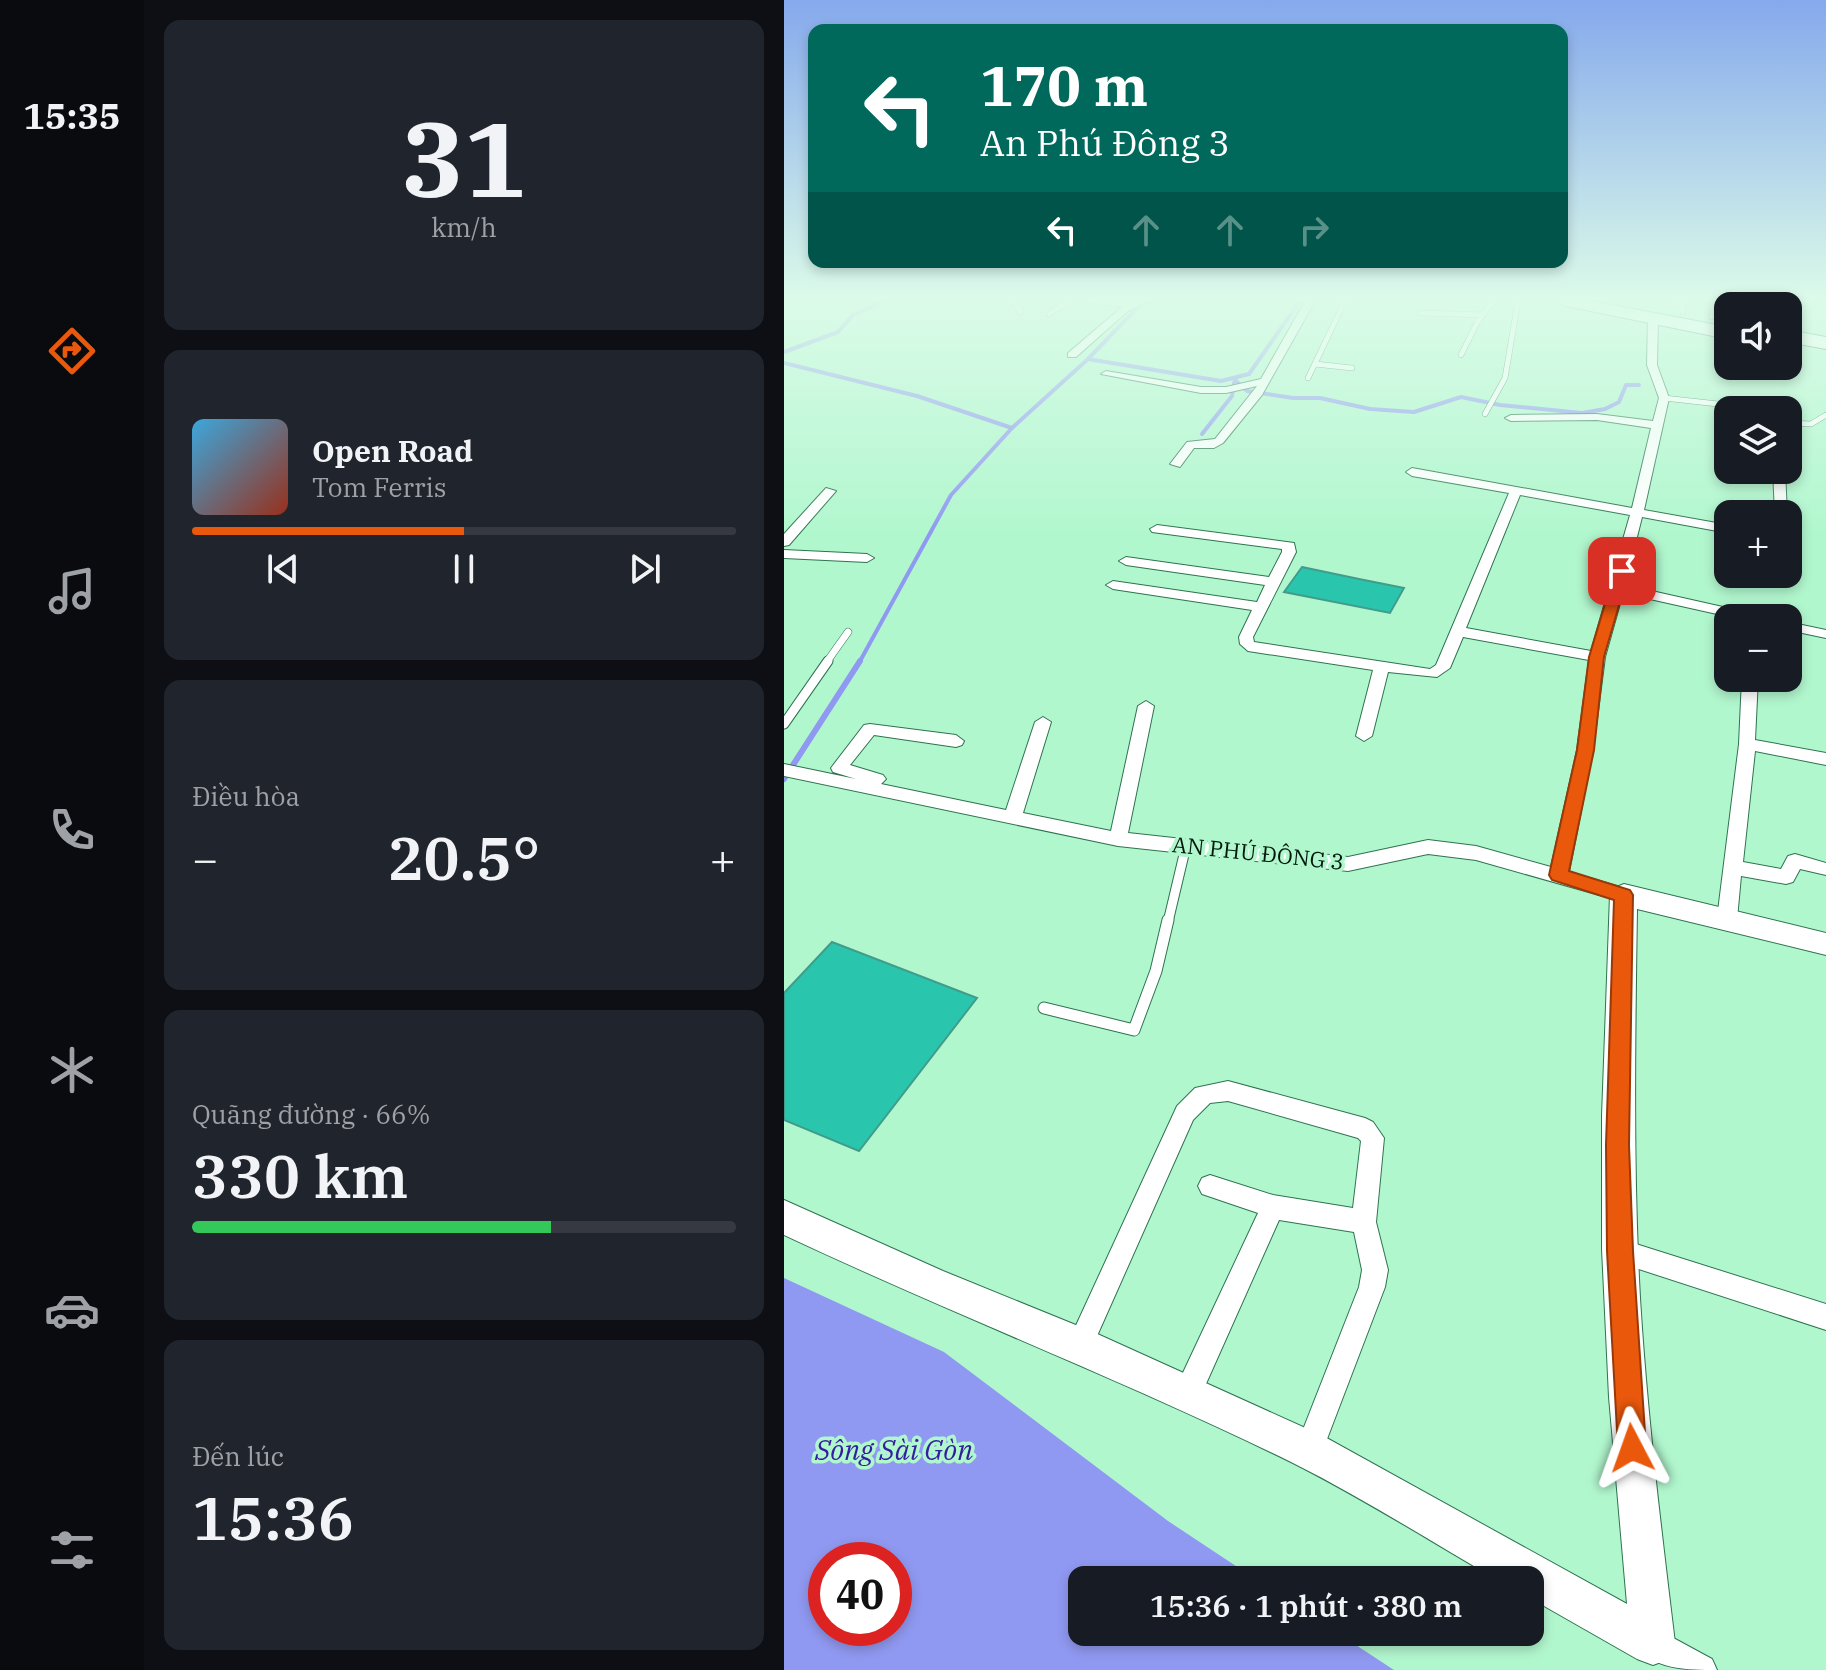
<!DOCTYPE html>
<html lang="vi">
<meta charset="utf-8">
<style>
:root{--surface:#171b24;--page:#20242c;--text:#f1f3f6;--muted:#9ea1a6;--line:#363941;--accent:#ea580c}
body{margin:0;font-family:"IBM Plex Serif",serif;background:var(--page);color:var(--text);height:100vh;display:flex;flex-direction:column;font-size:30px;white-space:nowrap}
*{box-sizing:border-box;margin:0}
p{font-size:26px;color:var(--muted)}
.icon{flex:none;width:44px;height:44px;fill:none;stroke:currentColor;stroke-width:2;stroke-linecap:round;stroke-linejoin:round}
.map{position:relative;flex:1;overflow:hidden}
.panel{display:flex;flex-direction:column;gap:20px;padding:20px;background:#0d0f14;width:640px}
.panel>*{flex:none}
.top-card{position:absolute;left:24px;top:24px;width:760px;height:244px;border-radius:16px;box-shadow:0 4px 12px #0003;background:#00695c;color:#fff;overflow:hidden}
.buttons{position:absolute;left:930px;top:292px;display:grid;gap:16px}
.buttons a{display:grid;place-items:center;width:88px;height:88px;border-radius:16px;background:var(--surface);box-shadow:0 4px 12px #0003;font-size:40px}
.speed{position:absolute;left:24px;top:1542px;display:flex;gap:16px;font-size:40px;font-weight:700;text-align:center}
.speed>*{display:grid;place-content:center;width:104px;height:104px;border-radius:50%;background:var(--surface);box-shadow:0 4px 12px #0003;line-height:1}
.speed .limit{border:12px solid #d22;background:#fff;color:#111}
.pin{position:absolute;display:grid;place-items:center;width:68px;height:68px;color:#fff;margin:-34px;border-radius:16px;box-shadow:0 4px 12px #0006}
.me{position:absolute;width:88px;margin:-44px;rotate:356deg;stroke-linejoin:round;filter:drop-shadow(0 0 6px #0008)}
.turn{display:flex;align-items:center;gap:28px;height:168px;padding:0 40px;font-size:36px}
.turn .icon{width:104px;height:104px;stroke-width:2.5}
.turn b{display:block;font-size:56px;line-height:68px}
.lanes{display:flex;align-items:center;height:76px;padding:0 40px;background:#0003;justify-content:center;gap:40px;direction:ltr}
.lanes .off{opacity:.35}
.big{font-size:60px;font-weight:600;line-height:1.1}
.panel .card{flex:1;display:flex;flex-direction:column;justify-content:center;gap:12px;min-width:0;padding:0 28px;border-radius:16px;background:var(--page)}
.panel .dial{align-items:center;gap:0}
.dial b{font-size:104px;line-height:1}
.song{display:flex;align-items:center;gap:24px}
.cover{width:96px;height:96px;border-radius:12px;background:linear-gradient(135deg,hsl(200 70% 55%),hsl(10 70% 35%))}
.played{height:8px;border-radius:4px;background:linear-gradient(90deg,var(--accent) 50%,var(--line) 50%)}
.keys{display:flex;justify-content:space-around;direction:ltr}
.heat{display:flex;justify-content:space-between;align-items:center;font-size:44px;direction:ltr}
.charge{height:12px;border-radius:6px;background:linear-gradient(90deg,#34c759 66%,var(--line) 0)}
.trip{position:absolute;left:284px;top:1566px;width:476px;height:80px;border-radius:16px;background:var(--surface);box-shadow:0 4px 12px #0003;font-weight:600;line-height:80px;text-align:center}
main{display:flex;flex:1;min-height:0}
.menu{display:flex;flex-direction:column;width:144px;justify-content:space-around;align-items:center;background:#090b0e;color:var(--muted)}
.menu .icon{width:56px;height:56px}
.menu .selected{color:var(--accent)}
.menu b{font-size:36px;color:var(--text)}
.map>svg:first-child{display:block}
.water{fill:#9099f1;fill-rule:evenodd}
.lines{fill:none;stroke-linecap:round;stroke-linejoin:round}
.stream-far1{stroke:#9099f1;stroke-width:4}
.stream{stroke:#9099f1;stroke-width:6}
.building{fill:#29c6ad;stroke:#429c8b;stroke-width:2}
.lane-far3-casing{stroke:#2e7350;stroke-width:6}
.lane-far2-casing{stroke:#2e7350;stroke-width:8}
.lane-far1-casing{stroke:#2e7350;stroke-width:11}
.lane-casing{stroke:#2e7350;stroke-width:13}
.street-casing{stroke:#2e7350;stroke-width:2}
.secondary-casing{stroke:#2e7350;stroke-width:2}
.highway-casing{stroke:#2e7350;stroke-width:2}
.lane-far3{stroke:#fff;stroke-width:5}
.lane-far2{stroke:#fff;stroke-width:7}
.lane-far1{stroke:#fff;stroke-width:9}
.lane{stroke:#fff;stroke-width:11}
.street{fill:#fff;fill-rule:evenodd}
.secondary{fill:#fff;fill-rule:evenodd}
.highway{fill:#fff;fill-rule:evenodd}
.route{fill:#ea580c;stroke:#983908;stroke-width:2}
.labels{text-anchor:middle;stroke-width:7;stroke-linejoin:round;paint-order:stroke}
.street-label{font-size:22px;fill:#00180a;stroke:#b1f7ce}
.near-water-label{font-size:28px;font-style:italic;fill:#321e9e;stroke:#b1f7ce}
</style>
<main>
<nav class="menu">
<b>15:35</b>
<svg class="icon selected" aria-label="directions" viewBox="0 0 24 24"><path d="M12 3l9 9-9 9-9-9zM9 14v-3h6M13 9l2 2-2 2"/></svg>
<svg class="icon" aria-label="music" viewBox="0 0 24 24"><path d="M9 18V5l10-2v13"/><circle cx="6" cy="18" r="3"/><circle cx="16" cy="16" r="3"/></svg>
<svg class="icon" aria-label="phone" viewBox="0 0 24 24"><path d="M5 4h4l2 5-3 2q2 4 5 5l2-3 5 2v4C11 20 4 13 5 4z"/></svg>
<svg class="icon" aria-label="climate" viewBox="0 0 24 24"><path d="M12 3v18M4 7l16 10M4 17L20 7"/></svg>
<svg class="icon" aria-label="car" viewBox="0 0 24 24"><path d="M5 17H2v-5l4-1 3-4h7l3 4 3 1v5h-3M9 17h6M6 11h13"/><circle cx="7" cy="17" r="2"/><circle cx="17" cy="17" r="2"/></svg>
<svg class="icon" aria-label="filters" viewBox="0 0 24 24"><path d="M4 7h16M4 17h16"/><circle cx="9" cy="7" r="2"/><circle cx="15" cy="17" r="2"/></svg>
</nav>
<section class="panel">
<div class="card dial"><b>31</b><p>km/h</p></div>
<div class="card">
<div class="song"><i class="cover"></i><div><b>Open Road</b><p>Tom Ferris</p></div></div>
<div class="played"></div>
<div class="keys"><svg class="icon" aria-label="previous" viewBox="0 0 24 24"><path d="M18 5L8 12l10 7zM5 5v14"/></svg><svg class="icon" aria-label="pause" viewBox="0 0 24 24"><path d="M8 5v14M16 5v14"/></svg><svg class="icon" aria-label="next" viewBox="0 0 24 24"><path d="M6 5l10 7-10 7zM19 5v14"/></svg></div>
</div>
<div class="card"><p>Điều hòa</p>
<div class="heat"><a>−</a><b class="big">20.5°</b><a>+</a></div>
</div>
<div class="card"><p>Quãng đường · 66%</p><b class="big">330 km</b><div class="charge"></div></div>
<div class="card"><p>Đến lúc</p><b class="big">15:36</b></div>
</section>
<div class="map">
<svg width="1042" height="1670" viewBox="0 0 1042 1670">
<rect width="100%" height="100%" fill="#b1f7ce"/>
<!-- water -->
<path class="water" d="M0,1278L160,1352L384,1521L473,1580H298V1632H552L610,1670H0ZM42,1560H110V1628H42Z"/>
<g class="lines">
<!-- stream-far1 -->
<g class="stream-far1">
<path d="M0,352L54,332L69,315L100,301"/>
<path d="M304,359L437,381L465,374L516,301"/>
<path d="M0,363L133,396L228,428"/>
<path d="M451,380L463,391L509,398H536L586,409L630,412L677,397L716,405L798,413L821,409L835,402L842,385H855"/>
<path d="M418,434L448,396L450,383"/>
<path d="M75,663L167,495L228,428L304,359L353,308"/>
</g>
<!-- stream -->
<path class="stream" d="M0,779L76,661"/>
</g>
<!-- building -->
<g class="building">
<path d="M518,567L575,579L620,588L606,613L500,592Z"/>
<path d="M48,942L193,998L75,1151L0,1120V993Z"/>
</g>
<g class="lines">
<defs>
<g id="lane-far3">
<path d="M229,301L237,312"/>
<path d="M310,301L345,305"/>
<path d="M896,301L899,312"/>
<path d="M928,301V317"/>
<path d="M987,306L996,301"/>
<path d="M637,313L699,315"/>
<path d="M265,314L285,301"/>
<path d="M677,355L694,321L710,301"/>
<path d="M531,364L568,368"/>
<path d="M524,378L561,301"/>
<path d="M880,398L943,405"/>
<path d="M701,414L721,378L734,301"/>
<path d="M1004,423L1027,424L1042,415"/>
</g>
<path id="lane-far2" d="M42,663L64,632"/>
<g id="lane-far1">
<path d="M0,724L44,661"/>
<path d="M384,922L402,846"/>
</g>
<path id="lane" d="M260,1008L350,1030L372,971L384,920"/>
<g id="street">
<path d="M352,301H364L344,311L292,357H284V353L338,307Z"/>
<path d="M521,301H531L478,395L439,443L430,448H410L396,467L386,464L403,442L431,439L473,386L442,393H417L317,374L322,371L417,387H442L477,379Z"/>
<path d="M869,315L874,318L873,365L885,398L860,510L944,525V533L858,517L841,585L970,614L977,618H951L839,593L821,657L809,750L785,872L847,890L849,895L847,900L840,902L692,860L644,854L564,871L334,846L0,776V764L72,779L49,772L47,768L80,725L86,724L172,735L180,741L178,745L172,747L90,735L66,765L99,775L102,779L97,784L222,810L251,722L259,717L267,722L239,813L327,831L354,706L362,701L370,706L344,833L564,857L644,840L692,846L767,867L793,750L805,660L679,637L666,668L653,677L604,672L588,736L580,741L572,736L589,670L464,651L456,644L455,637L468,610L329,589L322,585L329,581L473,602L481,585L342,565L335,561L342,557L485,577L498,552V549L368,532L366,529L373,525L510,543L512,552L469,637L470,642L646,669L652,665L725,493L628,476L622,472L628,468L848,508L867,428L813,420L727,421L721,418L727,415L813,414L869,421L875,398L863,365L864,318ZM736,495L846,515L807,651L682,628Z"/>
<path d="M989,470H1001L1003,514H991Z"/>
<path d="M42,488L52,491L5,545L0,546V534Z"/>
<path d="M0,550L83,554L90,558L83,562L0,558Z"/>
<path d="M1004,622L1042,630V638L1004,630Z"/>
<path d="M958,678H974L971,740L1042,753V765L971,751L959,862L997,869L1004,856L1011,854L1042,863V875L1016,869L1009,882L1002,884L957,876L953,919L950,924H936L933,919L955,744Z"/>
<path d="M444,1081L581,1118L589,1122L600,1138L592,1222L604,1270L601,1287L535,1460L525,1464L515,1460L511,1450L575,1287L578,1270L570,1232L495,1220L413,1404L403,1408L393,1404L389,1394L474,1213L418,1194L414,1186L418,1178L426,1175L489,1195L569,1208L577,1141L574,1138L444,1101L426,1103L409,1120L305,1354L296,1358L287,1354L283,1345L393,1106L411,1088Z"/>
<path d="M836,1239L1042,1304V1330L827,1260L824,1251L827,1242Z"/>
<path d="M869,1627L928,1659L933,1670C904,1670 866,1670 853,1643L858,1632Z"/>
</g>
<path id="secondary" d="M840,884L1042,933V955L853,909C851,1039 849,1168 856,1298C863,1413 877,1528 891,1643L885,1659L869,1665L853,1659L746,1598V1580H714C646,1541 579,1498 509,1463C342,1381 168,1314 0,1235V1200L159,1271L309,1332L539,1436L843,1604L825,1397L818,1249V1116L826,895L830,888Z"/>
<g id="highway">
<path d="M773,301H807L944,327V339L782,306Z"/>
<path d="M1004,330L1042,337V349L1004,342Z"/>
</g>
</defs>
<!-- lane-far3 casing -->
<use href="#lane-far3" class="lane-far3-casing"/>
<!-- lane-far2 casing -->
<use href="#lane-far2" class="lane-far2-casing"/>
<!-- lane-far1 casing -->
<use href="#lane-far1" class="lane-far1-casing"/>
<!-- lane casing -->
<use href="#lane" class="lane-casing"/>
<!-- street casing -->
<use href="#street" class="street-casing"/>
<!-- secondary casing -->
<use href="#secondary" class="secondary-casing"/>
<!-- highway casing -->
<use href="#highway" class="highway-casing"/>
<!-- lane-far3 -->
<use href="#lane-far3" class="lane-far3"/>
<!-- lane-far2 -->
<use href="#lane-far2" class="lane-far2"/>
<!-- lane-far1 -->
<use href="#lane-far1" class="lane-far1"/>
<!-- lane -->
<use href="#lane" class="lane"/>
<!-- street -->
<use href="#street" class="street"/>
<!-- secondary -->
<use href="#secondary" class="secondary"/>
<!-- highway -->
<use href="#highway" class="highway"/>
</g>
<!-- sky -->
<linearGradient id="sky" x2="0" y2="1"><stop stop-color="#85a9ec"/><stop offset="0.56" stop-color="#dcfbe9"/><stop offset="1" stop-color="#dcfbe9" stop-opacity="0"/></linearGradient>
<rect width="1042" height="534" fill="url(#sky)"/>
<!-- route -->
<path class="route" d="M838,567L845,571L820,657L810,750L785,871L846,890L849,895L845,1145L849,1251L862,1448L858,1458L848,1462L838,1458L834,1448L823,1251L822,1145L830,900L768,880L765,875L793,750L805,657L831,571Z"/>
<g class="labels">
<!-- street labels -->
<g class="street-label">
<text transform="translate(474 853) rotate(6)" y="8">AN PHÚ ĐÔNG 3</text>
</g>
<!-- near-water labels -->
<g class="near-water-label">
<text x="110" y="1460">Sông Sài Gòn</text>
</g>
</g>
</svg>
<div class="buttons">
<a><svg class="icon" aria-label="sound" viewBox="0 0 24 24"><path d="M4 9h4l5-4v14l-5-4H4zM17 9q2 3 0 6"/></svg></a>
<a><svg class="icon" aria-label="layers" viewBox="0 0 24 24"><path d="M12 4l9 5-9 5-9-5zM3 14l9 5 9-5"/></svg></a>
<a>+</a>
<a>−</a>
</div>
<div class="speed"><div class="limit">40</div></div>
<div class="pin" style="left:838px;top:571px;background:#d93025"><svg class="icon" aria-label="arrive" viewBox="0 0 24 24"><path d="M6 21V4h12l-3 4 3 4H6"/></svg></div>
<svg class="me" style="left:848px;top:1448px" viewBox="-20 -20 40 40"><path d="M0-17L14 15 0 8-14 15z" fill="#ea580c" stroke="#fff" stroke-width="4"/></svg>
<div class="trip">15:36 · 1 phút · 380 m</div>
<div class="top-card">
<div class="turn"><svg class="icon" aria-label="left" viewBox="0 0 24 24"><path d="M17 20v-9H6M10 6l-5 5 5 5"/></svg><div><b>170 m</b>An Phú Đông 3</div></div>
<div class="lanes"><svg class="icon" aria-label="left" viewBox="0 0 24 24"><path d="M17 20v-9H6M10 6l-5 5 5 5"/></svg><svg class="icon off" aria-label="ahead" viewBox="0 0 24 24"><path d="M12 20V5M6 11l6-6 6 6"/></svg><svg class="icon off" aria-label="ahead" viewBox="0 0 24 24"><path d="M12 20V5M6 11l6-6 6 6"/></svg><svg class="icon off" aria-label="right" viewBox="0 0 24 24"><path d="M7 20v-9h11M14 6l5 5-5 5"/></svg></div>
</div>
</div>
</main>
